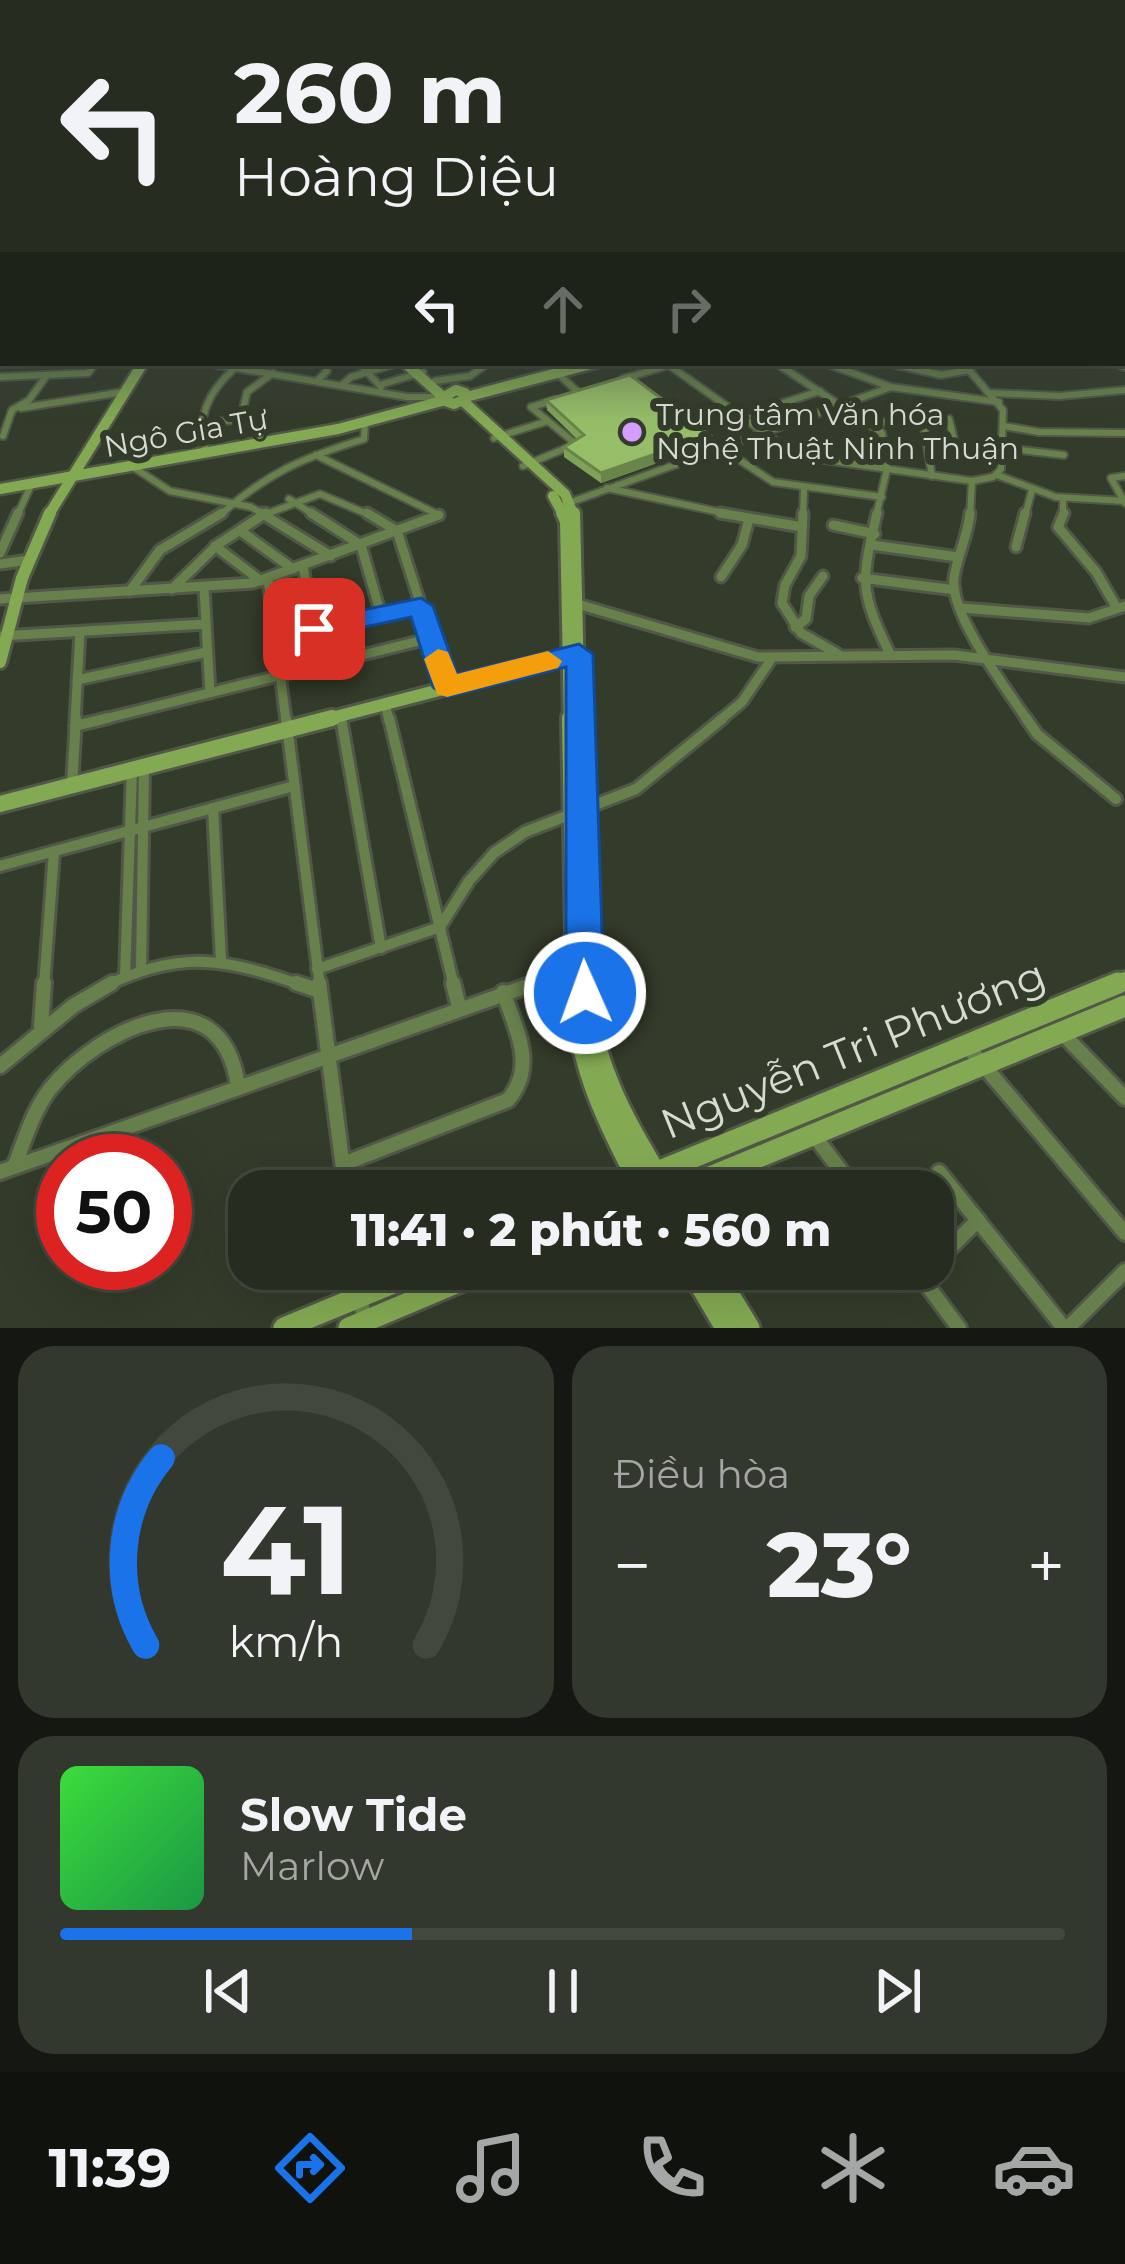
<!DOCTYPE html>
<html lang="vi">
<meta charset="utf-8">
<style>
:root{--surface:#262c20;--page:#32382d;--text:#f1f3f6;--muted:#a4a7a5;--line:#42483e;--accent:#1a73e8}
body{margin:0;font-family:Montserrat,sans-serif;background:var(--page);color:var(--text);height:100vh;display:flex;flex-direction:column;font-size:45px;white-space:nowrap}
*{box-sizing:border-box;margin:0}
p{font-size:39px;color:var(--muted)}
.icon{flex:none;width:66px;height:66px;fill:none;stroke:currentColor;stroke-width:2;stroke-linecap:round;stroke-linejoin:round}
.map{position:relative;height:1328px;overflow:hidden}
.panel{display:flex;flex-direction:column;gap:18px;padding:18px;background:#151812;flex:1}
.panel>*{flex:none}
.guide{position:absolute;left:0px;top:0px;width:1125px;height:366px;box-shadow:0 12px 48px #0002,0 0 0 3px var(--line);background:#262c20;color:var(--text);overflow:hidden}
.speed{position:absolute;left:36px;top:1134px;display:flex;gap:24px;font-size:60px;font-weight:700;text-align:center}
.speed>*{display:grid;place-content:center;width:156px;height:156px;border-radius:50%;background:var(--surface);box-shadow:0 12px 48px #0002,0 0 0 3px var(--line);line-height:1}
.speed .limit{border:18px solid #d22;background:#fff;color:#111}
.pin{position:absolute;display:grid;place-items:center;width:102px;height:102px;color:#fff;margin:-51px;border-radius:24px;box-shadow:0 6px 18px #0006}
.me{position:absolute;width:132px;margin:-66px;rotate:358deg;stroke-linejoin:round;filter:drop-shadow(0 0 9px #0008)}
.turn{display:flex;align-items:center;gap:42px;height:252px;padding:0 36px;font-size:54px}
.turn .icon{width:156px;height:156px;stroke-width:2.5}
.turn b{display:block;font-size:84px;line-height:102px}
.lanes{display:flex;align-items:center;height:114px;padding:0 36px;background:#0003;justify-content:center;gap:60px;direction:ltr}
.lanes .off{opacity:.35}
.big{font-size:90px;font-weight:800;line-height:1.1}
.panel .tile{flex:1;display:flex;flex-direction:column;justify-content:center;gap:18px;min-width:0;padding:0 42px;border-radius:36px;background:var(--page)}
.panel .dial{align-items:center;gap:0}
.dial svg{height:312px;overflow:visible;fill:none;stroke:var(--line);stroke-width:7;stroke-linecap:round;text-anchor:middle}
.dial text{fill:var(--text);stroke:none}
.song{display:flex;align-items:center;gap:36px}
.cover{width:144px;height:144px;border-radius:18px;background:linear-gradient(135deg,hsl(120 70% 55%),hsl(140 70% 35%))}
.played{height:12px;border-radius:6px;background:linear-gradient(90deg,var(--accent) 35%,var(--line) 35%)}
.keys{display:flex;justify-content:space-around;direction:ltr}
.heat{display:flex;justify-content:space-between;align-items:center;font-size:66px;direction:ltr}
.panel .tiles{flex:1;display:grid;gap:18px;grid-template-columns:1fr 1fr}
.tile:last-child{grid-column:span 2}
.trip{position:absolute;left:228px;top:1170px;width:726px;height:120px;border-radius:36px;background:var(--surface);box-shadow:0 12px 48px #0002,0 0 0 3px var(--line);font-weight:800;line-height:120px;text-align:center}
.tab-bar{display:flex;height:192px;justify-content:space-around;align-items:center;background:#0f120d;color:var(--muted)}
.tab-bar .icon{width:84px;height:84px}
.tab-bar .active{color:var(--accent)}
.tab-bar b{font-size:54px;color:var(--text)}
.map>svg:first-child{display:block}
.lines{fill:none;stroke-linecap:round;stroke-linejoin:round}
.street-far3-casing{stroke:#515848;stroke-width:10}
.street-far2-casing{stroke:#515848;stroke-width:15}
.street-far1-casing{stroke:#515848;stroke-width:16}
.street-casing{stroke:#515848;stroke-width:20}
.secondary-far3-casing{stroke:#515848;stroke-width:15}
.secondary-far2-casing{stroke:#515848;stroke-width:18}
.secondary-far1-casing{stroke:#515848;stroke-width:22}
.secondary-casing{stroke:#515848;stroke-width:27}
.primary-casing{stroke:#515848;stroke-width:6}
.street-far3{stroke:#68814c;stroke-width:6}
.street-far2{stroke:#68814c;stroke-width:9}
.street-far1{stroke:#68814c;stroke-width:10}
.street{stroke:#68814c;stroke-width:14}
.secondary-far3{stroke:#83aa53;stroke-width:10}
.secondary-far2{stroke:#83aa53;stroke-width:12}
.secondary-far1{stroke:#83aa53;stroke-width:16}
.secondary{stroke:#83aa53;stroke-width:21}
.primary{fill:#97c956;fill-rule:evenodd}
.wall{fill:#81a359}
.shaded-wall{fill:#698549}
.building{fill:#96be68;stroke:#698549;stroke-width:3}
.route{fill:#1a73e8;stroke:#114b97;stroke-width:3}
.slow{fill:#f59e0b}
.poi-dot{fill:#d39cfd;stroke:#333b2a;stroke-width:4.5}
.labels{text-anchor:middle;stroke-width:12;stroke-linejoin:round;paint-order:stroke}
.far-poi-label{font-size:30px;fill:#d7dcd2;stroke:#333b2a;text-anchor:start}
.far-street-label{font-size:30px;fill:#d7dcd2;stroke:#333b2a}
.near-street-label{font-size:42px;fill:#d7dcd2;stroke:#333b2a}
</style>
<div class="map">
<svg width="1125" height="1328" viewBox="0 0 1125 1328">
<rect width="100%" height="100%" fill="#333b2a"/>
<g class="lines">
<defs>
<g id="street-far3">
<path d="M207,363L407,397H440"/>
<path d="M359,363L381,387"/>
<path d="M666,363L797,456L972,481L993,477L1001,469L1003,410L963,363"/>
<path d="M776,363L882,433L887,469L876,516"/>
<path d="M825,363L891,387L999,402"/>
<path d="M888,363L941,375L969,370"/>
<path d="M1115,363L1125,367"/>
<path d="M965,366L986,363"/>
<path d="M557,373L578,392"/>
<path d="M0,377L88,373L96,363"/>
<path d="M623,379L669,365"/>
<path d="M317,381L327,371L324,363"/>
<path d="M435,381L470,376L488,363"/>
<path d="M383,384L423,372"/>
<path d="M342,385L351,377L398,363"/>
<path d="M992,393L1060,396L1125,390"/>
<path d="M21,408L123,392"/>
<path d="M922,415L932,476"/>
<path d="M740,417L820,391"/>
<path d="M201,424L241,419L247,392L273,373"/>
<path d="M875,425L905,415L949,419L957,452"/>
<path d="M1004,426L1039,432L1125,433"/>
<path d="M3,436L12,410L29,400L47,375"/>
<path d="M494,438L548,421"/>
<path d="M720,447L773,482L882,497"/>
<path d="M1004,448L1064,455"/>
<path d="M929,449L1003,458"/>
<path d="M206,450C195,416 210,390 235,368"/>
<path d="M316,455L439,515"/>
<path d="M523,466L576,444L531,407L555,400"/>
<path d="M133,467L170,491L251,507L266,516"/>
<path d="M997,475L1056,497L1125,501"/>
<path d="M1125,476L1111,478L1125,503"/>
<path d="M607,488L738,516"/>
<path d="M1063,498V516"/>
<path d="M289,499L316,516"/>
<path d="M563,505L891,387"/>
<path d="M17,516L32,483"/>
<path d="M219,516C267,473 302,458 364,439L365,424"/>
<path d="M261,516L320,494L372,516"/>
<path d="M803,516L804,488"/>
<path d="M970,516L972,481"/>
<path d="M1025,516L1032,490"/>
</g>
<g id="street-far2">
<path d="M261,513L331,556"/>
<path d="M311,513L361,545L381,615"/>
<path d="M367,513L397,531L447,687"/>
<path d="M720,513L802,527"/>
<path d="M803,513L801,556L785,585L782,603L801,633L838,654"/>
<path d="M877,513C861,582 859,590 890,654"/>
<path d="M970,513C968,536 957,556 954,578C949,614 1008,691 1028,721"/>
<path d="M1064,513L1058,527L1096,572L1117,608"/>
<path d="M833,525L875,534"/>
<path d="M242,532L293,569"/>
<path d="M872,545L958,557"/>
<path d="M215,546L261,581"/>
<path d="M1016,547L1025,513"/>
<path d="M0,553L18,513"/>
<path d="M0,564L29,560"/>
<path d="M303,566L314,629"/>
<path d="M721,577L742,545L749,519"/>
<path d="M862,578L955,590"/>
<path d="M268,579L286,721"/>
<path d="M204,588L210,693"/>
<path d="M172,589L217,545L266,513"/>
<path d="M130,591L160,550L222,513"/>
<path d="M0,599L253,583L439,515"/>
<path d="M574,603L758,657L954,655L1125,677"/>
<path d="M962,608L1089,618L1125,606"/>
<path d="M795,627L806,619L809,596L823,576"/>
<path d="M0,636L206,624"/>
<path d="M274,638L420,606"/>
<path d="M77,680L207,652"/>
<path d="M385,703L389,721"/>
<path d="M341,715L342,721"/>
<path d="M75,721L80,632"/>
<path d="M96,721L431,638"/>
<path d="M719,721L742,702L772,658"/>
</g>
<g id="street-far1">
<path d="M286,718L320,986"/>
<path d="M341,718L381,948"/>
<path d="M389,718L454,986"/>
<path d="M1026,718L1037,734L1116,799"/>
<path d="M75,726L108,718"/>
<path d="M72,785L76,718"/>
<path d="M213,808L221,961"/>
<path d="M0,866L294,786"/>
<path d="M317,969L440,927L469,881L494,853L525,832L636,789L723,718"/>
<path d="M141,971L144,766"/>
<path d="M125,977L132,770"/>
<path d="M44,986L54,852"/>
<path d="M106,986C181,949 228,959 304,986"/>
<path d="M527,986L578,968"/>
</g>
<g id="street">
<path d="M296,983L320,991"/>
<path d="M319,983L346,1191"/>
<path d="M453,983L459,1007"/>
<path d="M41,1026L44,983"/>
<path d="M1063,1034L1125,1098"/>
<path d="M968,1047L1125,1233"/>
<path d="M0,1066L73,1006L112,983"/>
<path d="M813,1134L856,1191"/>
<path d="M343,1164L508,1100C537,1066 516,1029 503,992"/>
<path d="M15,1165C25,1139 33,1111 50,1089C98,1029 221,969 238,1086"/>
<path d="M0,1172L536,983"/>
<path d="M939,1172L1064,1328"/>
<path d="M933,1265L978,1220"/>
<path d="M357,1269L364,1322"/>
<path d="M915,1269L959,1328"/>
<path d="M1068,1328L1125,1271"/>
</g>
<g id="secondary-far3">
<path d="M405,363L441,395"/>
<path d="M456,390L465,393V399L454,404L440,399Z"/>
<path d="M466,397L595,363"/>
<path d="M463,401L565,494L574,516"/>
<path d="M0,489L338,429L442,401"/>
<path d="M553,496L564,516"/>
<path d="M48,516L143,363"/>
</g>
<g id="secondary-far2">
<path d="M562,513L566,521L570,721"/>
<path d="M574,513L579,721"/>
<path d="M0,662L22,578L50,513"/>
<path d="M320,721L574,655"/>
</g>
<g id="secondary-far1">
<path d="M570,718L575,986"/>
<path d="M579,718L586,986"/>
<path d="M0,804L332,718"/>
<path d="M1111,986L1125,980"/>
</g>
<g id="secondary">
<path d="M575,983C577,1061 608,1123 644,1191"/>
<path d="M586,983C588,1063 626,1124 666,1191"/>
<path d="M611,1191L1118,983"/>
<path d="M676,1191L1125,1006"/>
<path d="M691,1269L726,1328"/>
<path d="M713,1269L749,1328"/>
<path d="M284,1328L427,1269"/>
<path d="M349,1328L489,1269"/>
</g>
<g id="primary">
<rect x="1122" y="244" width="3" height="4"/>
<path d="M3,351V357L0,358V352Z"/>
</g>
</defs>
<!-- street-far3 casing -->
<use href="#street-far3" class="street-far3-casing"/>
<!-- street-far2 casing -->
<use href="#street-far2" class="street-far2-casing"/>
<!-- street-far1 casing -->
<use href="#street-far1" class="street-far1-casing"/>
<!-- street casing -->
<use href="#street" class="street-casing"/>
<!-- secondary-far3 casing -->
<use href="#secondary-far3" class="secondary-far3-casing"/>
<!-- secondary-far2 casing -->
<use href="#secondary-far2" class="secondary-far2-casing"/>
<!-- secondary-far1 casing -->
<use href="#secondary-far1" class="secondary-far1-casing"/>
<!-- secondary casing -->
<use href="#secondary" class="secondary-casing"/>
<!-- primary casing -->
<use href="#primary" class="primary-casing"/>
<!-- street-far3 -->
<use href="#street-far3" class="street-far3"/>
<!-- street-far2 -->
<use href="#street-far2" class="street-far2"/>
<!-- street-far1 -->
<use href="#street-far1" class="street-far1"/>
<!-- street -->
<use href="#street" class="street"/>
<!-- secondary-far3 -->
<use href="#secondary-far3" class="secondary-far3"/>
<!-- secondary-far2 -->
<use href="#secondary-far2" class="secondary-far2"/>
<!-- secondary-far1 -->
<use href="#secondary-far1" class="secondary-far1"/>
<!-- secondary -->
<use href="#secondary" class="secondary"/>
<!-- primary -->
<use href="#primary" class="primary"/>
</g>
<!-- wall -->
<path class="wall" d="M546,400L710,435L708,445L601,483L564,457V447L577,439L547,410Z"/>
<!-- shaded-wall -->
<path class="shaded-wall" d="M710,435L708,445L601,483V473Z"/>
<!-- building -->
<path class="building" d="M630,375L710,435L601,473L564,447L584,435L546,400Z"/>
<!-- sky -->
<linearGradient id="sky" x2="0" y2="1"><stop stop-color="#1c2017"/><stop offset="0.56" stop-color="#4a5555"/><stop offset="1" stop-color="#4a5555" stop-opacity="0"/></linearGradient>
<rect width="1125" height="421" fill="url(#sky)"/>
<!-- route -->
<path class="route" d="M421,598L433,606L457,674L579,644L593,654L604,993L598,1007L585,1012L571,1007L566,993V667L447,697L433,687L411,617L314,638L301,629L314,620Z"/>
<!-- slow -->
<path class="slow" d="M438,649L448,652L457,674L548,651L562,661L558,668L447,697L437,694L424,659Z"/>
<!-- markers -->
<circle class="poi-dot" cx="632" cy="432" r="12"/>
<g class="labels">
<!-- far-poi labels -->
<g class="far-poi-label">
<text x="656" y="425">Trung tâm Văn hóa<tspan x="656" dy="34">Nghệ Thuật Ninh Thuận</tspan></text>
</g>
<!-- far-street labels -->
<g class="far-street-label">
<text transform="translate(186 433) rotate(-10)" y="10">Ngô Gia Tự</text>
</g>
<!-- near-street labels -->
<g class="near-street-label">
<text transform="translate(853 1049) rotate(-22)" y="15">Nguyễn Tri Phương</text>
</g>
</g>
</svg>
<div class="speed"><div class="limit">50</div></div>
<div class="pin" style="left:314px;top:629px;background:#d93025"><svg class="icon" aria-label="arrive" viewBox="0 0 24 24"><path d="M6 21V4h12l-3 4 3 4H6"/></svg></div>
<svg class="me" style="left:585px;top:993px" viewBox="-20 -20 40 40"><circle r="17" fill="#1a73e8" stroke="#fff" stroke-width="3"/><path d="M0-11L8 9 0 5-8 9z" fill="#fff"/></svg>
<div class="trip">11:41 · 2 phút · 560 m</div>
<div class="guide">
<div class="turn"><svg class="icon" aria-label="left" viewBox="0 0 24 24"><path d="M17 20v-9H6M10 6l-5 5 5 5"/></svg><div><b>260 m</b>Hoàng Diệu</div></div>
<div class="lanes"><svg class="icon" aria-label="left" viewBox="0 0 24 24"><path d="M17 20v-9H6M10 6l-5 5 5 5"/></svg><svg class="icon off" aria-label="ahead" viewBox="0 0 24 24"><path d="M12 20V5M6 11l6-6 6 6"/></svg><svg class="icon off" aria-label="right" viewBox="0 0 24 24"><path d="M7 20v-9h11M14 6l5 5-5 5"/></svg></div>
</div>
</div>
<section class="panel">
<div class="tiles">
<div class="tile dial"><svg viewBox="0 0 100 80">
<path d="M14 69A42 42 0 1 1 86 69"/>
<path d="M14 69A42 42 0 0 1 18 21" stroke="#1a73e8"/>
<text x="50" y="56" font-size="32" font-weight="700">41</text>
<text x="50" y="72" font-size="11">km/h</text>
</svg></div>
<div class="tile"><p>Điều hòa</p>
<div class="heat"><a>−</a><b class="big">23°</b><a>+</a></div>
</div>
<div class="tile">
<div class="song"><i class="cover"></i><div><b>Slow Tide</b><p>Marlow</p></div></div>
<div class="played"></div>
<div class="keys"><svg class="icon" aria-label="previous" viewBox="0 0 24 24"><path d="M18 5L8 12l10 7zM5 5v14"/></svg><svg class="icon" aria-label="pause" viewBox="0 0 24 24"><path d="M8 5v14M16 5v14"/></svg><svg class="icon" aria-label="next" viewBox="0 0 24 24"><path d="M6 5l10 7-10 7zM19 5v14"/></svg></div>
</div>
</div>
</section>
<nav class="tab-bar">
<b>11:39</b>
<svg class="icon active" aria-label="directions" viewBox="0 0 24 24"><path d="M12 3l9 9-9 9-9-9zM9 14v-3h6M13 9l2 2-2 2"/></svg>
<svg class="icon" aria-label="music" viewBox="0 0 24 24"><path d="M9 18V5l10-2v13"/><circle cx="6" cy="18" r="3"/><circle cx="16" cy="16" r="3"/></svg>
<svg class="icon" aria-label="phone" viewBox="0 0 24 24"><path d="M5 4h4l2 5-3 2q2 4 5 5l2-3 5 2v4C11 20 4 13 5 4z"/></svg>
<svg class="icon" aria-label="climate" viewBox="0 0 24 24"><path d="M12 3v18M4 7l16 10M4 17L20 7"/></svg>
<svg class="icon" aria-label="car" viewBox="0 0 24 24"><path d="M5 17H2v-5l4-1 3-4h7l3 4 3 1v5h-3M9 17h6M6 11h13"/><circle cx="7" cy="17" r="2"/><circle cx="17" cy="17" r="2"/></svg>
</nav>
